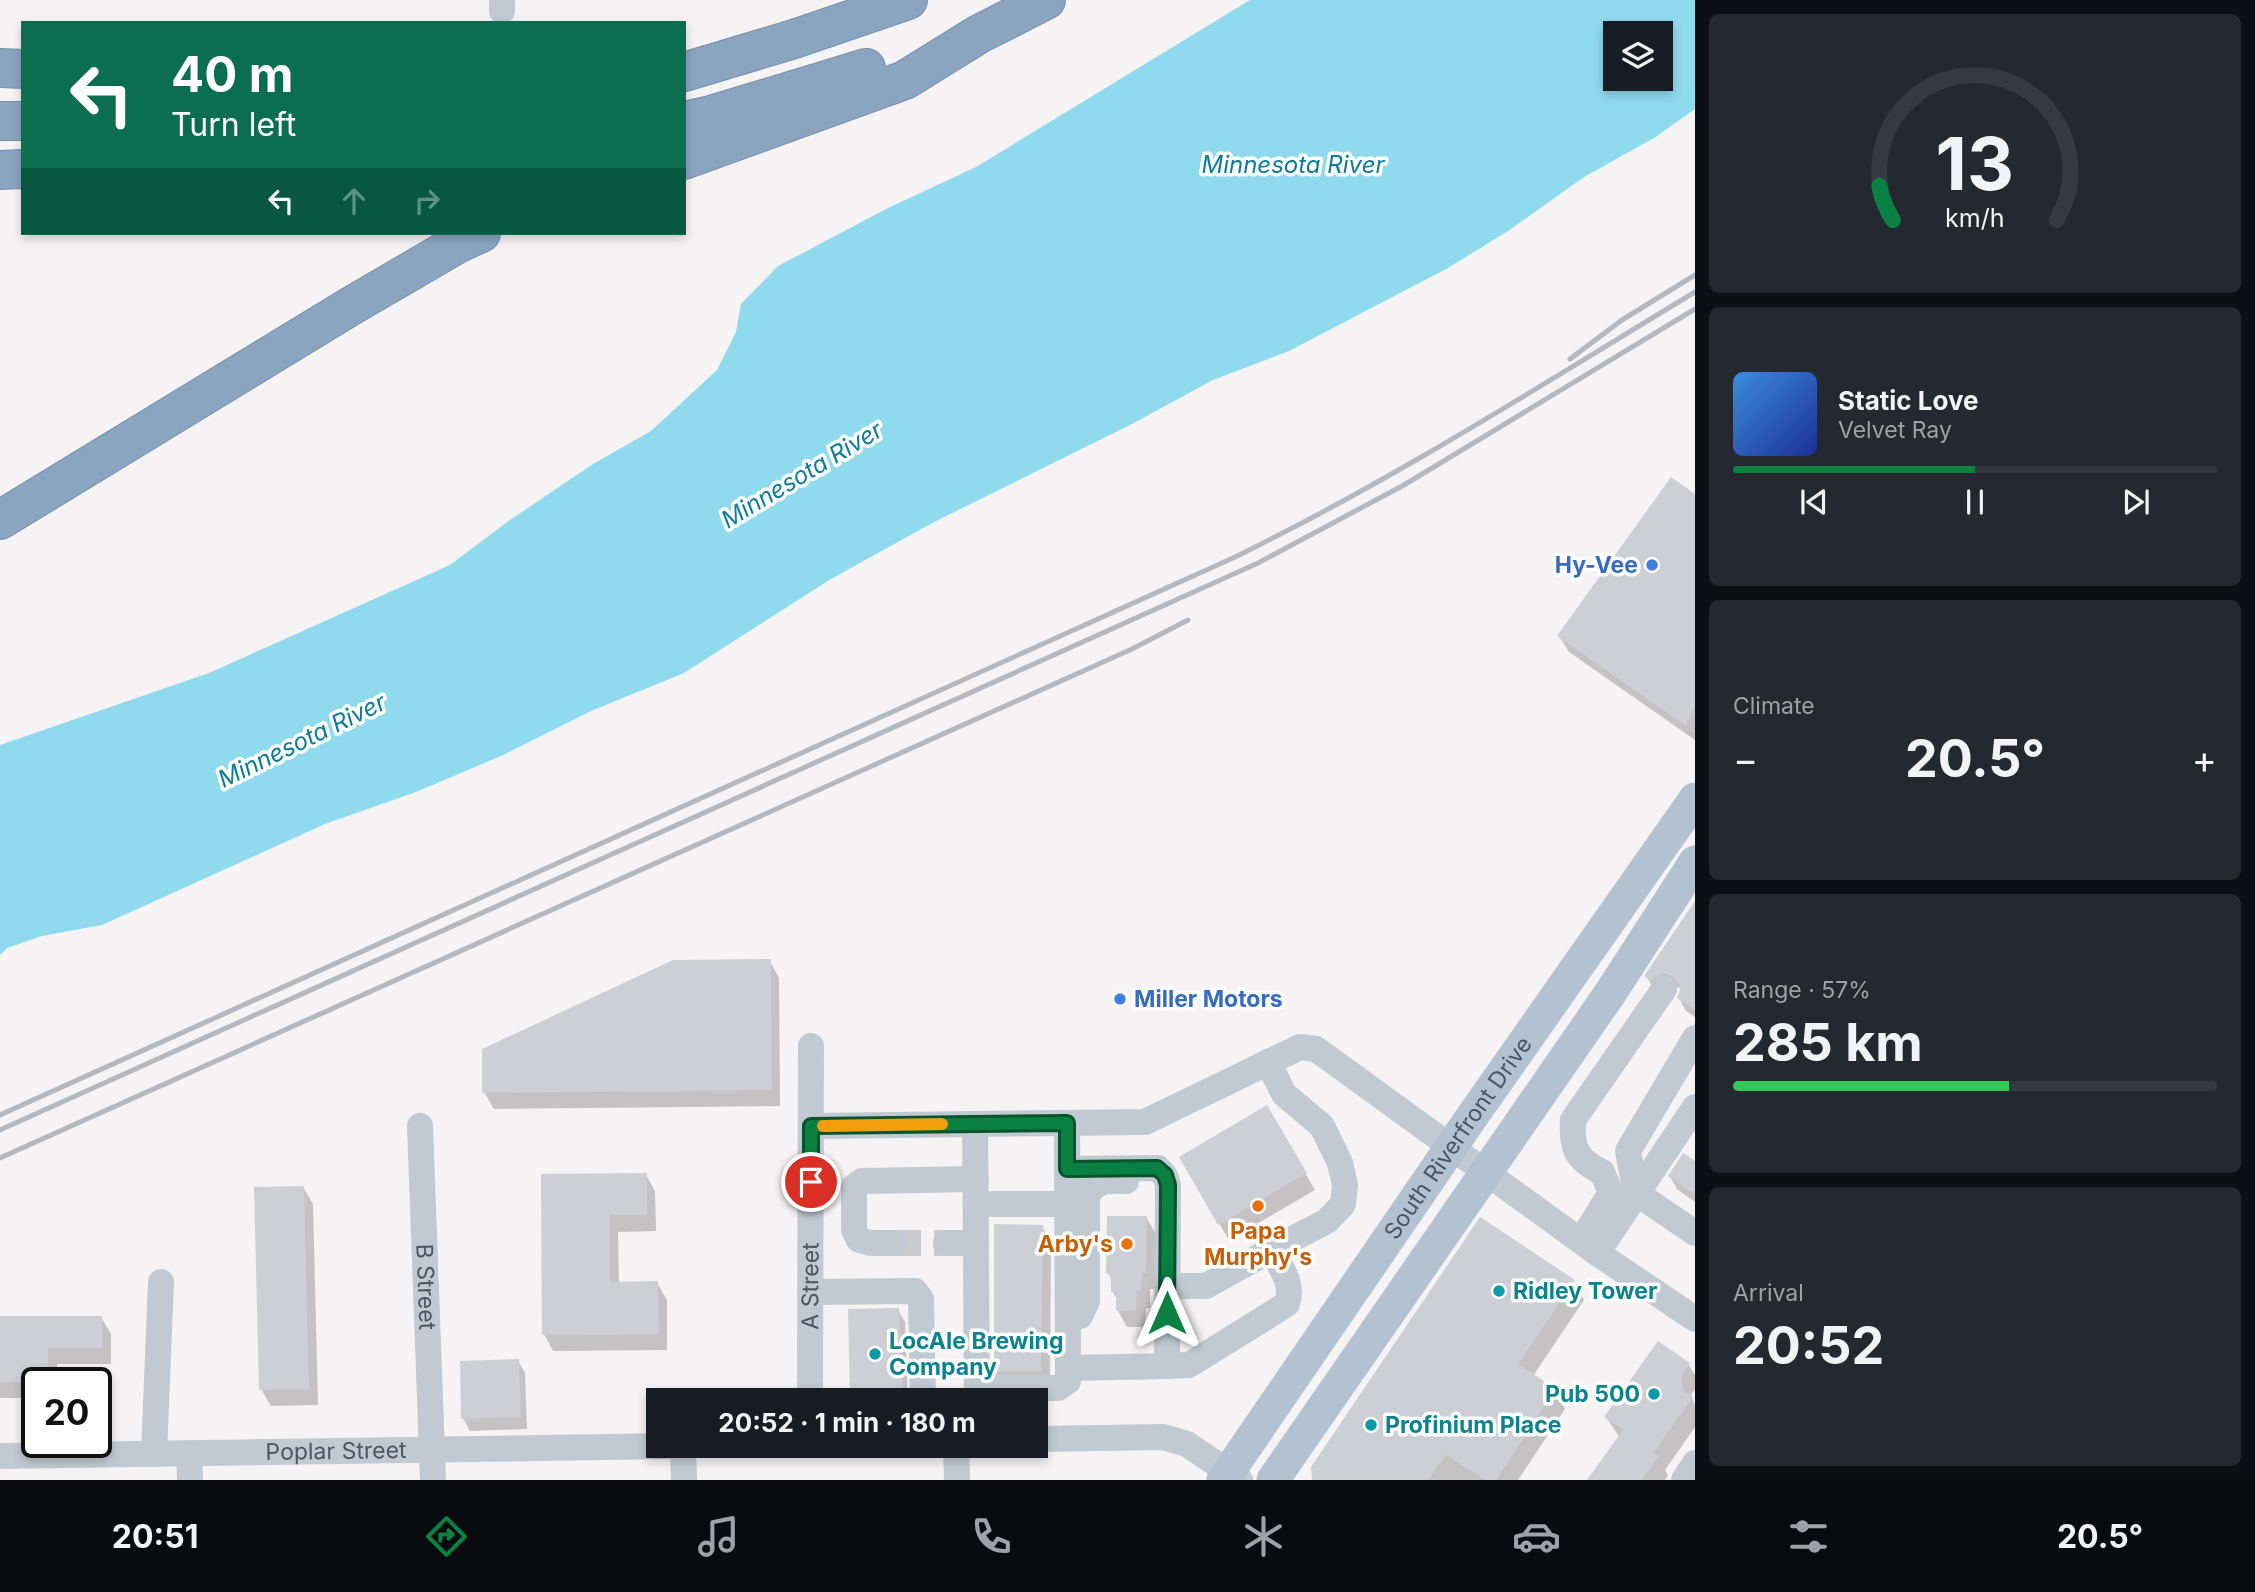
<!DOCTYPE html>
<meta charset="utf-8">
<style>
:root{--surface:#171b24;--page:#242831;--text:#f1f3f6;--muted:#9ea1a6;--line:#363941;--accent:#0b8043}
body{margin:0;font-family:Inter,sans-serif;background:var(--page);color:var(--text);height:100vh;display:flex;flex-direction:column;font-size:26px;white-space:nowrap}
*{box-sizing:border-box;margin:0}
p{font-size:23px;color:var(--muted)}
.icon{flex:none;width:38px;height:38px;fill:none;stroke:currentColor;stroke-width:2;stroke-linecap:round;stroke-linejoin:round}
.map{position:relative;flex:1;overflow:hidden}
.drawer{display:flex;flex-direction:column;gap:14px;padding:14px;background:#0d0f14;width:560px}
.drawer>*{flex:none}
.top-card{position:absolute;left:21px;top:21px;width:665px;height:214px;border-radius:0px;box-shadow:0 4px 10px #0003;background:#0b6e4f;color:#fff;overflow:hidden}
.buttons{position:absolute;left:1603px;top:21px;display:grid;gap:14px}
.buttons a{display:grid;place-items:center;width:70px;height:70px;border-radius:0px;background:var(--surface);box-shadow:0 4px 10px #0003;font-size:35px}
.speed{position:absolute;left:21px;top:1367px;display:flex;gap:14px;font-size:35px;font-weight:700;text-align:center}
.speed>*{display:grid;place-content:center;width:91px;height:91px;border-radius:50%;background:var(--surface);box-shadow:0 4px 10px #0003;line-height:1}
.speed .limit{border:4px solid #111;border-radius:10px;background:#fff;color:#111}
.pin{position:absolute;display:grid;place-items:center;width:60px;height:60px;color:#fff;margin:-30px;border:4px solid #fff;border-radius:50%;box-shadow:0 2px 7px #0007}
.me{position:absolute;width:77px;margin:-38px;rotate:0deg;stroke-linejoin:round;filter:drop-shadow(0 0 5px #0008)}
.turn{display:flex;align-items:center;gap:24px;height:147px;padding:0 35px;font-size:32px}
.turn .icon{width:91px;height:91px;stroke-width:2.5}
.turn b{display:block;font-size:49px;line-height:60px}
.lanes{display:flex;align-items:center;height:66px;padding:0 35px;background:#0003;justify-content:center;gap:35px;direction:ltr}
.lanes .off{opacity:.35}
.big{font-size:52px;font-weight:700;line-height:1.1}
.drawer .card{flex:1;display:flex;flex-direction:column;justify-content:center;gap:10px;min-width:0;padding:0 24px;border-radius:10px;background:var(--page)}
.drawer .dial{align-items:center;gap:0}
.dial svg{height:182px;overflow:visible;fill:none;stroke:var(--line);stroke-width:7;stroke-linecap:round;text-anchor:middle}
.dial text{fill:var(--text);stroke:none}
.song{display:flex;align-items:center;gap:21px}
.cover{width:84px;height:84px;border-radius:10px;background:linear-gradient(135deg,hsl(210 70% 55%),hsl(230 70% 35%))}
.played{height:7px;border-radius:4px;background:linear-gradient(90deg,var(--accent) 50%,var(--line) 50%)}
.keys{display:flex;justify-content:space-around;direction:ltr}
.heat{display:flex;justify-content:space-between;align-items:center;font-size:38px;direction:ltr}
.charge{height:10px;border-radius:5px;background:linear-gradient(90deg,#34c759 57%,var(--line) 0)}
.trip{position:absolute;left:646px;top:1388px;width:402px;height:70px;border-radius:0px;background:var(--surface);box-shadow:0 4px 10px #0003;font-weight:700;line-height:70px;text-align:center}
.menu{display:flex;height:112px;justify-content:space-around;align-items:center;background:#090b0e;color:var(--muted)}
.menu .icon{width:49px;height:49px}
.menu .selected{color:var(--accent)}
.menu b{font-size:32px;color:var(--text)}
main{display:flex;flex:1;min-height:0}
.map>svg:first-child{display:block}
.water{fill:#90daee;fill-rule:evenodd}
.shadow{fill:#0003}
.building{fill:#cdcfd5}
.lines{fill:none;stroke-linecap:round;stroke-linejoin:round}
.minor-tunnel{stroke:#caccce;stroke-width:26;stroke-dasharray:26 13;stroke-linecap:butt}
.highway-casing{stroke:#7690ad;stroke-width:40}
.minor{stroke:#c1cad2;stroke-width:26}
.major{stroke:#b3c2d1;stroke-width:33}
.highway{stroke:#8ba5c1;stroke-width:38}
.rail{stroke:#b5b8bd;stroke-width:5}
.route-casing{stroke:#07532c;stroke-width:18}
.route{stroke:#0b8043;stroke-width:12}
.slow{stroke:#f59e0b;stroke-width:12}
.shop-dot{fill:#3f7fe0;stroke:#fff;stroke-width:2.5}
.food-dot{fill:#e8710a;stroke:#fff;stroke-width:2.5}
.culture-dot{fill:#0f9aa8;stroke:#fff;stroke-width:2.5}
.labels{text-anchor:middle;stroke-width:7;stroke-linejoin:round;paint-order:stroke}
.shop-label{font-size:23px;font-weight:bold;fill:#366cbe;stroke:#fff;text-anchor:end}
.street-label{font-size:23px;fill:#4a5661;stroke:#fff}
.food-label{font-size:23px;font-weight:bold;fill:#c56008;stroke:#fff}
.culture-label{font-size:23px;font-weight:bold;fill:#0d838f;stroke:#fff;text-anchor:start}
.water-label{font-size:24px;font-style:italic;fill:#0c7c9b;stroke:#fff}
</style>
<main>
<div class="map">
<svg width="1695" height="1480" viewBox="0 0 1695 1480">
<rect width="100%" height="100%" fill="#f5f3f3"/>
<!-- water -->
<path class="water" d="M1250,0H1695V109L1654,138L1584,177L1508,231L1448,268L1289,351L1213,380L1130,425L934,522L831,579L684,673L591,711L501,756L416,792L325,824L102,925L42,936L7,948L0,955V745L209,673L450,565L510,520L593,464L651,431L717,370L736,332L741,304L778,266L888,208L976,167ZM1615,33H1661V79H1615Z"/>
<!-- shadow -->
<g class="shadow">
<path d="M1671,480L1695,496V740L1569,652L1559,636Z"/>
<path d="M1695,904V1017L1686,1011L1679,998L1681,988L1673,986L1654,990L1647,977Z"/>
<path d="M770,961L779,978L780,1106L494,1109L484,1092Z"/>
<path d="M1266,1107L1315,1190L1229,1240L1181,1158Z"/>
<path d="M1684,1155L1695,1163V1202L1677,1189L1670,1176Z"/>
<path d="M646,1175L655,1191L656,1231L618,1232L619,1284L657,1283L667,1300V1350L553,1351L544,1334L543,1176Z"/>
<path d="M303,1187L313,1204L318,1405L271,1406L261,1389Z"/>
<path d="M1146,1217L1156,1234L1155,1289H1150V1308H1146L1145,1327H1127L1118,1311V1301L1113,1292V1282L1108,1273Z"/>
<path d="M1042,1226L1051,1243L1050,1388H1005L995,1372Z"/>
<path d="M1574,1282L1584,1300L1533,1376L1555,1390L1565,1409L1518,1480H1314Z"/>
<path d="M898,1310L905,1322L908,1400H851Z"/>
<path d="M101,1317L111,1334V1364H57V1382H37V1398H0V1318Z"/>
<path d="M518,1361L525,1373L527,1429L470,1431L463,1418Z"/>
<path d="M1688,1364L1695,1375V1389L1691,1395L1695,1405V1427L1665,1470L1668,1476L1665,1480H1589L1620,1438L1606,1417Z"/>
</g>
<!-- building -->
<g class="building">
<path d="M1671,477L1695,494V705L1686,726L1557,636Z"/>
<path d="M1695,901V1010L1677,998L1680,991L1678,983L1672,976L1665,973L1658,975L1651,981L1644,976Z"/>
<path d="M771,959L772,1090L482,1093V1049L673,960Z"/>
<path d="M1267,1105L1307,1173L1218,1225L1179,1157Z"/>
<path d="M1683,1153L1695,1161V1195L1668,1176Z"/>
<path d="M647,1173V1215H610V1282L658,1281L659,1334L542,1335L541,1174Z"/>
<path d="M304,1186L309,1389L259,1390L254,1187Z"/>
<path d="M1107,1216H1147L1146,1273H1142L1141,1291H1137L1136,1310L1116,1311V1292H1111V1275L1106,1273Z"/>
<path d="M1480,1217L1575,1280L1518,1364L1556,1389L1496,1480H1485L1446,1455L1428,1480H1312L1311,1467Z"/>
<path d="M994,1224L1043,1225L1041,1372H994Z"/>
<path d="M899,1308L903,1400H850L848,1309Z"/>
<path d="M0,1316H102V1348H48V1382H0Z"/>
<path d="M1658,1341L1690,1363L1681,1376L1683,1391L1693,1397L1654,1452L1659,1456L1642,1480H1587L1623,1430L1604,1417Z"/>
<path d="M519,1359L521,1417L461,1419L460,1361Z"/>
</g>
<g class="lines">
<!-- minor-tunnel -->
<path class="minor-tunnel" d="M895,1243H946"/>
<defs>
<g id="highway">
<path d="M0,68L23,69"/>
<path d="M684,72L794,39L908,0"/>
<path d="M0,121H23"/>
<path d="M684,121L711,115L866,68"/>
<path d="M684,160L905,80L979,34L1046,0"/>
<path d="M0,170L23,169"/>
<path d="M0,520L351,306L459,243L481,233"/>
</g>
</defs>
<!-- highway casing -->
<use href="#highway" class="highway-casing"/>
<!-- minor -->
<g class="minor">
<path d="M502,0V11"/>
<path d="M1695,1038L1628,1151L1636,1193L1695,1233"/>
<path d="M1268,1062L1284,1094L1322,1126L1340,1163L1345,1185L1343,1204L1327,1221L1271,1250"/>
<path d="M975,1124L977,1400"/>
<path id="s1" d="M420,1126L433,1480"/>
<path d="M811,1126L1145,1122L1300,1047L1316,1049L1597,1253L1695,1319"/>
<path d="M1067,1169L1158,1168L1165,1176L1168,1185L1167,1366L1068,1368"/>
<path d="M976,1204H1067"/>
<path d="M1581,1241L1611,1193L1602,1172C1576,1160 1571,1147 1573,1120L1664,989"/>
<path d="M895,1243H871L859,1240L854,1230V1187L862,1181L976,1179"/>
<path d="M946,1243H976"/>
<path d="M1597,1253L1695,1107"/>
<path d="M810,1292L915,1291L921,1299L923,1400"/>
<path d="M1068,1316H1080L1087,1301V1197C1094,1180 1109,1180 1126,1181"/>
<path d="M1167,1366L1189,1365L1287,1304C1294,1283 1281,1268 1271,1250L1206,1286H1167"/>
<path d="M977,1388H1058L1068,1381L1067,1123"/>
<path id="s2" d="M810,1400L811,1046"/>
<path d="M1036,1439L1163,1437L1187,1444L1240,1480"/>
<path d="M683,1446L684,1480"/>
<path d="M956,1446L957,1480"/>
<path d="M189,1453L190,1480"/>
<path d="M154,1454L161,1282"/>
<path id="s3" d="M0,1456L671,1446"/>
<path d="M1684,1480L1695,1463"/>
</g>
<!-- major -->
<g class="major">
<path id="s4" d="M1223,1480L1471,1118L1695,799"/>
<path d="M1273,1480L1611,992L1695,862"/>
</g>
<!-- highway -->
<use href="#highway" class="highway"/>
<!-- rail -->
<g class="rail">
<path d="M1570,359L1622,320L1695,275"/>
<path d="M0,1115L1233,558C1393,480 1543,384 1695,292"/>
<path d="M0,1130L1258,563L1404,485L1695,309"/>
<path d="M0,1158L1132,649L1188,620"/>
</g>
</g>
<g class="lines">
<defs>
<path id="route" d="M811,1182V1126L1067,1123V1169L1157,1168L1165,1175L1168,1185L1167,1313"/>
</defs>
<!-- route casing -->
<use href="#route" class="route-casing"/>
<!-- route -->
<use href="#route" class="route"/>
<!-- slow -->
<path class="slow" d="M823,1126L942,1124"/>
</g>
<!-- markers -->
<g class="shop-dot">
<circle cx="1652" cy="565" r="7"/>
<circle cx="1120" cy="999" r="7"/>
</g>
<g class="food-dot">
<circle cx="1258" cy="1206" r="7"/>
<circle cx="1127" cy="1244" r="7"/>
</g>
<g class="culture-dot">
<circle cx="1499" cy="1291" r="7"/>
<circle cx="875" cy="1354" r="7"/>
<circle cx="1654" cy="1394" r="7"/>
<circle cx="1371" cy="1425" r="7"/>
</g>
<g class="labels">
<!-- shop labels -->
<g class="shop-label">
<text x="1638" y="573">Hy-Vee</text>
<text x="1134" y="1007" text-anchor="start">Miller Motors</text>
</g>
<!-- street labels -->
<g class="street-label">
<text dy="8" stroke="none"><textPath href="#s4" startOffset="415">South Riverfront Drive</textPath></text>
<text dy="8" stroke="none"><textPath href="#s2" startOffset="114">A Street</textPath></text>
<text dy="8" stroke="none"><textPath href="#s1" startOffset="161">B Street</textPath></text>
<text dy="8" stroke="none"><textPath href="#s3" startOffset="336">Poplar Street</textPath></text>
</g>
<!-- food labels -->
<g class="food-label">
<text x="1258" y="1239">Papa<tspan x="1258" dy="26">Murphy's</tspan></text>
<text x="1113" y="1252" text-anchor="end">Arby's</text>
</g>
<!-- culture labels -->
<g class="culture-label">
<text x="1513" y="1299">Ridley Tower</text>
<text x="889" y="1349">LocAle Brewing<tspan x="889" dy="26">Company</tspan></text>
<text x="1640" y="1402" text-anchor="end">Pub 500</text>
<text x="1385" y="1433">Profinium Place</text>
</g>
<!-- water labels -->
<g class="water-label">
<text x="1293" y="173">Minnesota River</text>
<text transform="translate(802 475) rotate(-31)" y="8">Minnesota River</text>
<text transform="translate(302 741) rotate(-26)" y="8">Minnesota River</text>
</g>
</g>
</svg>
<div class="buttons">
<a><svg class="icon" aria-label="layers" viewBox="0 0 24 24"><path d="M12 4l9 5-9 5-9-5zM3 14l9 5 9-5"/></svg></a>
</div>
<div class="speed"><div class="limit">20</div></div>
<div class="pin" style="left:811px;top:1182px;background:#d93025"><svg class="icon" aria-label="arrive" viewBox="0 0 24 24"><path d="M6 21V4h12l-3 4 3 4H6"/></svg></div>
<svg class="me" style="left:1167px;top:1313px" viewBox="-20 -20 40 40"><path d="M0-17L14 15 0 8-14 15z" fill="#0b8043" stroke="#fff" stroke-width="4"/></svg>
<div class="trip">20:52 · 1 min · 180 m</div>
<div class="top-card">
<div class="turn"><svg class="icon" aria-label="left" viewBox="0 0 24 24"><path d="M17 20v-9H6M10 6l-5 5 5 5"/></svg><div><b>40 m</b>Turn left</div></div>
<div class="lanes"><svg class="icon" aria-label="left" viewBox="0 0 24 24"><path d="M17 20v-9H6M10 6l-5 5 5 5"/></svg><svg class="icon off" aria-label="ahead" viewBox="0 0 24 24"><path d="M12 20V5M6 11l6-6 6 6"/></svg><svg class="icon off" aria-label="right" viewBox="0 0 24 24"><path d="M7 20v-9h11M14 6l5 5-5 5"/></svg></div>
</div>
</div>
<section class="drawer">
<div class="card dial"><svg viewBox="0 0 100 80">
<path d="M14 69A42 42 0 1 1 86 69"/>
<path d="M14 69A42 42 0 0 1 8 54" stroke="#0b8043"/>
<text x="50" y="56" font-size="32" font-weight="700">13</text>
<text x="50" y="72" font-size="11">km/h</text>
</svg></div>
<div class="card">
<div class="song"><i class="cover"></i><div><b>Static Love</b><p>Velvet Ray</p></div></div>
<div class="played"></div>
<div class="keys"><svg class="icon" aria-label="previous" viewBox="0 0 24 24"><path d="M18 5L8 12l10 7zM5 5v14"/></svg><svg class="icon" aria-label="pause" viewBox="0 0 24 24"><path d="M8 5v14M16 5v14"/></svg><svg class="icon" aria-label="next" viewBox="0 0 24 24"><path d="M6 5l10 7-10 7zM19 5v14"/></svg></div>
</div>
<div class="card"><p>Climate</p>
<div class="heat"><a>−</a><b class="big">20.5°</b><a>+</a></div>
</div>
<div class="card"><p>Range · 57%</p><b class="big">285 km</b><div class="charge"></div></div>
<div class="card"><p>Arrival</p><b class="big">20:52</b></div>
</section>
</main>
<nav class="menu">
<b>20:51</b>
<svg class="icon selected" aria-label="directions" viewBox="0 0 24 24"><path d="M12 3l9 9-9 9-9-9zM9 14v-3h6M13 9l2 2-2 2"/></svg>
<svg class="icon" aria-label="music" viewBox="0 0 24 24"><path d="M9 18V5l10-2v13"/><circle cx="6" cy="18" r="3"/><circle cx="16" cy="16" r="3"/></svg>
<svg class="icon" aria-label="phone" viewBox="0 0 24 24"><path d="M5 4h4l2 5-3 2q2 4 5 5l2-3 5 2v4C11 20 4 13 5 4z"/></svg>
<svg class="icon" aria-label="climate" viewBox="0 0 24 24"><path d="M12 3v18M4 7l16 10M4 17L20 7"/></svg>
<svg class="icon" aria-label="car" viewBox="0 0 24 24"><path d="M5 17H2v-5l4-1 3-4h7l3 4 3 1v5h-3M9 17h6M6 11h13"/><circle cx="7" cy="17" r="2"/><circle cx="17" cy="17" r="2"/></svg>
<svg class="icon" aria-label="filters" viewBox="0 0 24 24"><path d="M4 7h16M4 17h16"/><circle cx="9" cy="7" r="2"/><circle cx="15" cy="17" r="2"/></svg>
<b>20.5°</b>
</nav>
